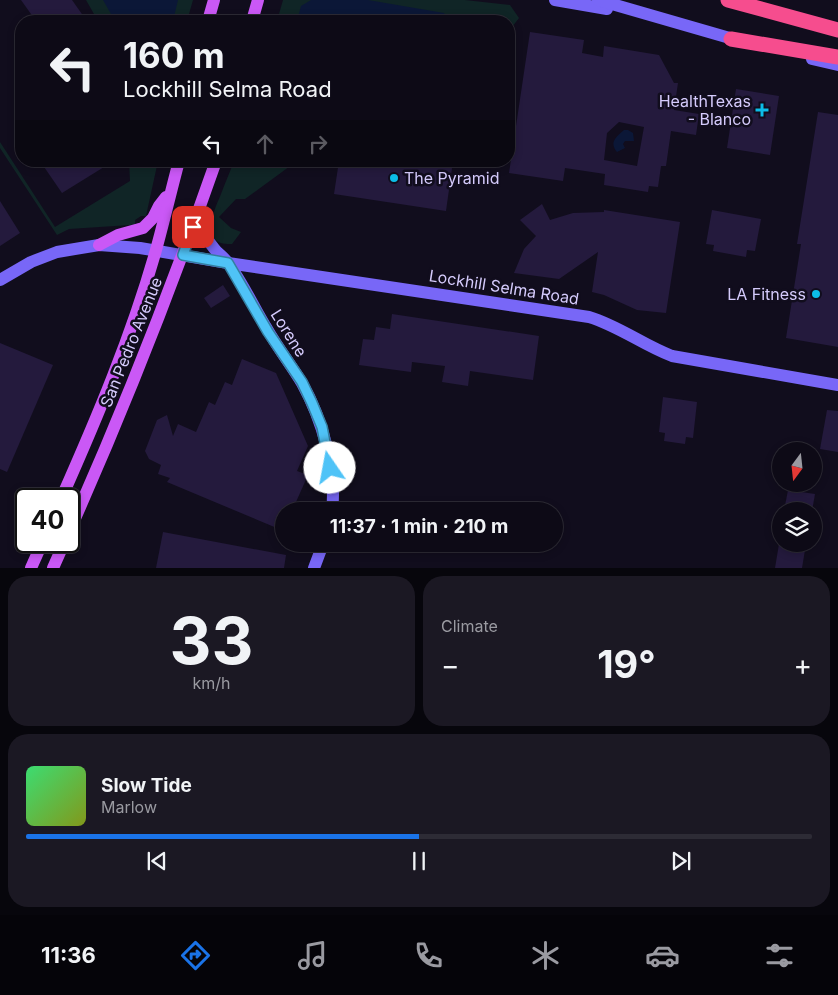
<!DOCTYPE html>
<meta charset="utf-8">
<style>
:root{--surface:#0d0a16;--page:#1b1823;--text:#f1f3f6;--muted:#9a9aa1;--line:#2d2b35;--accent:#1a73e8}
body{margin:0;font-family:Inter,sans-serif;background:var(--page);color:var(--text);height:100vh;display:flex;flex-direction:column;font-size:19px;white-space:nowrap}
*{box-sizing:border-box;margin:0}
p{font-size:16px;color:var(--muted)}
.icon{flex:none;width:28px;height:28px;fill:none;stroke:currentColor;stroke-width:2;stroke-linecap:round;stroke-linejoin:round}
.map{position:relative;height:568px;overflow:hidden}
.drawer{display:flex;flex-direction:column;gap:8px;padding:8px;background:#07060c;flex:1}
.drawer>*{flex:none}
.top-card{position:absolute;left:15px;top:15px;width:500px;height:152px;border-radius:20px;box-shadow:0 2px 8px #0003,0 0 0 1px var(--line);background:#0d0a16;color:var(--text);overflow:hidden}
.needle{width:32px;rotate:195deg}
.controls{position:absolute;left:772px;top:442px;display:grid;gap:10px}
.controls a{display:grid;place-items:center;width:50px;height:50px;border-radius:50%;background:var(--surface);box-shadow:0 2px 8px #0003,0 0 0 1px var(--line);font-size:25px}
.speed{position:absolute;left:15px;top:488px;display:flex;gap:10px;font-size:25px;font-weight:700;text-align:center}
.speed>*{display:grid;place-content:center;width:65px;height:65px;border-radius:50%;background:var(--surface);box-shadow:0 2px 8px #0003,0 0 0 1px var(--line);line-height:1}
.speed .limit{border:2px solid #111;border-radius:8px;background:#fff;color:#111}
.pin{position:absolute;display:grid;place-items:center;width:42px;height:42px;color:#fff;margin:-21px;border-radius:10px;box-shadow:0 2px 8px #0006}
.me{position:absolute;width:55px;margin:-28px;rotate:348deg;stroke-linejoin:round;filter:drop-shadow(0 0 4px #0008)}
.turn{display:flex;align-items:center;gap:18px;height:105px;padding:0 25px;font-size:22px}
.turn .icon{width:65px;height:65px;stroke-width:2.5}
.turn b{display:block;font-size:35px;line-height:42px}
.lanes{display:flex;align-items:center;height:48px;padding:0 25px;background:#0003;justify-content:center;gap:25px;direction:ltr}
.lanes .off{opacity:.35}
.big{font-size:38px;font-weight:700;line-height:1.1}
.drawer .tile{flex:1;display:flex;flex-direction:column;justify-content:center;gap:8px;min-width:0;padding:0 18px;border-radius:20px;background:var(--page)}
.drawer .dial{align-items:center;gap:0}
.dial b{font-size:65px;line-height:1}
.song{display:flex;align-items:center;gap:15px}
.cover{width:60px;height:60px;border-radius:8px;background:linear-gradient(135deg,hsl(140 70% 55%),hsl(70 70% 35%))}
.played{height:5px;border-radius:2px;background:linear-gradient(90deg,var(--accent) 50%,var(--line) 50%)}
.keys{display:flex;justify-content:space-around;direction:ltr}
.heat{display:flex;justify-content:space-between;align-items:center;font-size:28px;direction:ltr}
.drawer .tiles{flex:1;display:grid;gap:8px;grid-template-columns:1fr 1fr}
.tile:last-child{grid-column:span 2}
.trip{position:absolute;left:275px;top:502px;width:288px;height:50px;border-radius:25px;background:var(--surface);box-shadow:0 2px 8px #0003,0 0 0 1px var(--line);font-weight:700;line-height:50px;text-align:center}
.menu{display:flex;height:80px;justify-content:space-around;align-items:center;background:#050409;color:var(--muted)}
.menu .icon{width:35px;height:35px}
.menu .on{color:var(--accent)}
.menu b{font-size:22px;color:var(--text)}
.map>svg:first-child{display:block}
.green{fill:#102526}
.water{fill:#0b1737}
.building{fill:#241a3d;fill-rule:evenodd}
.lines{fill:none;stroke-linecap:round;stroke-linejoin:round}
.secondary{stroke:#7867f7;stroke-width:12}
.primary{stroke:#ca58f6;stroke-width:12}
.highway{stroke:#f64d8e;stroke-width:15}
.route-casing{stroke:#337fa1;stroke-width:12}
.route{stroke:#4fc3f7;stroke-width:9}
.poi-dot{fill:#0cbde7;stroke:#110d1d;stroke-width:2}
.labels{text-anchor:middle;stroke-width:5;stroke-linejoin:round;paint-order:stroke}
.poi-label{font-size:16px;fill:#d5cbfc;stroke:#110d1d;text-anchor:end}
.street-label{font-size:16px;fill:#d5cbfc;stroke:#110d1d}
</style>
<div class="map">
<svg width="838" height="568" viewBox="0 0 838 568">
<rect width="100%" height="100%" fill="#110d1d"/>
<!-- green -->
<g class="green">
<path d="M86,0H193L187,21H98Z"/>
<path d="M283,0H465L510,5L519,18L509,31V21H277Z"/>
<path d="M0,142L55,227L130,181L129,161H158L146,216H141L135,220V224L130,225L69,229L57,235L0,148Z"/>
<path d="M234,161H297L245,199H236L219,217L231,228L241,232L232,244C198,245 213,213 221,194C225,183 230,172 234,161Z"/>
</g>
<!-- water -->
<g class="water">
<path d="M103,0H178L173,21H115Z"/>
<path d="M311,0H368L444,13L449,21H297L301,6Z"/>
<path d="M624,130H628L633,133L634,141H625L623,144L625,148L617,152C609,142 616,137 624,130Z"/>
</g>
<!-- building -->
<g class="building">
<path d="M21,0H72L84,17L79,21H36Z"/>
<path d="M530,32L584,40L582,53L603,57L604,46L659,55L674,83H678L674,110L699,114L696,135L671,131L666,166H661L658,187L649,186L648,192L604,185L605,174L565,168L563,181L509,173ZM619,122L644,127L637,166L604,160L607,133Z"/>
<path d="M736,89L779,96L770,155L727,148Z"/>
<path d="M818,112L838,115V347L786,338L801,244H797Z"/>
<path d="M40,161H103L104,167L62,193Z"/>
<path d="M339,161H453L446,211L334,194Z"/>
<path d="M0,201L20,233L0,246Z"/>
<path d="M542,204L550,220L573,213L604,212V210L680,222L666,313L637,310L604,295L592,292L598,252L559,279L514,273L524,249L536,236L520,220Z"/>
<path d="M712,210L761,219L755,251L747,250L746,257L713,251L714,245L706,244Z"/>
<path d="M223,285L230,296L211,308L204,298Z"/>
<path d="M392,314L539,336L533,380L470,371L468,386L442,382L445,366L412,362L411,372L359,365L363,339L374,340L376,327L390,329Z"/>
<path d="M0,343L53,365L7,472L0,469Z"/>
<path d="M242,359L276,373L308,446L297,471L308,475L292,511H284V531L167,482L170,478L158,474L161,465L149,459L145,451L157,420L167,415L173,436L178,424L196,432L209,402L215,405L225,382L232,385Z"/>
<path d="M663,397L697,402L693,438L686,437L685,444L664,441L665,433L659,432Z"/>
<path d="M827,410L838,411V452L820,449Z"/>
<path d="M788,490L815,494L812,511H784Z"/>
<path d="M163,532L286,555L284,568H156Z"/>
<path d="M779,544H806L802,568H775Z"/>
</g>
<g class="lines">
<!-- secondary -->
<g class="secondary">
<path d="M555,0L607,9"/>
<path d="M598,0L740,41"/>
<path d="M812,59L838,65"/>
<path d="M198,212C200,225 204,237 213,247C217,253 224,257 228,263C243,283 254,308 267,329C278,348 291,365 302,383C322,419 337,470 332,511"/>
<path d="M0,280L31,262L57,252L99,245L140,248L228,263L589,317C619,326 643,345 672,356L838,385"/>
<path d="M314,568L323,544"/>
</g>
<!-- primary -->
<g class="primary">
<path d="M208,21L214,0"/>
<path d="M252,21L258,0"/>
<path d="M99,245L118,235L143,228L153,218L159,206L166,197"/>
<path d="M61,499C97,418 132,335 156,250C164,221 171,191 179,161"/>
<path d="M69,532C123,411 172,287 216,161"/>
<path d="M31,568L43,541"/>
<path d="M53,568L65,541"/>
</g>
<!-- highway -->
<g class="highway">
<path d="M728,0L838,30"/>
<path d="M731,39L838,57"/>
</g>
</g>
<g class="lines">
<defs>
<path id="route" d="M193,227L183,255L228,263L268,332L302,382L312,403L322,427L330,468"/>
</defs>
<!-- route casing -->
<use href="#route" class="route-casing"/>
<!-- route -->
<use href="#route" class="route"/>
</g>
<!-- markers -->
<g class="poi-dot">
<path d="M759.5 102.5h5v5h5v5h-5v5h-5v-5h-5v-5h5z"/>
<circle cx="394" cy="178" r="5"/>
<circle cx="816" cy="294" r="5"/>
</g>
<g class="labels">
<!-- poi labels -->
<g class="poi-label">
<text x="751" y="107">HealthTexas<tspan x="751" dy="18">- Blanco</tspan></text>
<text x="404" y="184" text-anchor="start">The Pyramid</text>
<text x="806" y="300">LA Fitness</text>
</g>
<!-- street labels -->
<g class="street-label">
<text transform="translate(504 287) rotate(9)" y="6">Lockhill Selma Road</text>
<text transform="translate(289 333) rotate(58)" y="6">Lorene</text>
<text transform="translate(131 342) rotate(-68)" y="6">San Pedro Avenue</text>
</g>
</g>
</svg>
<div class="controls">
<a><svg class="needle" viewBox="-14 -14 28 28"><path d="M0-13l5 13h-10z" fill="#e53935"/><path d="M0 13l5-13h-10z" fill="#9a9aa1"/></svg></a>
<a><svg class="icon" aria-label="layers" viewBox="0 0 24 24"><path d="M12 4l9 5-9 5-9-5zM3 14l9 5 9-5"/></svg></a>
</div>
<div class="speed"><div class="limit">40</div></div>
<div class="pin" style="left:193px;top:227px;background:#d93025"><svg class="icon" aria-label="arrive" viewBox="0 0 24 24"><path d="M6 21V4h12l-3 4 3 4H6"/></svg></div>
<svg class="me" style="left:330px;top:468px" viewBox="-20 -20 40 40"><circle r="19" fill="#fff"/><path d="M0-13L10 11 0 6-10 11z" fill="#4fc3f7"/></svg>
<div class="trip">11:37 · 1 min · 210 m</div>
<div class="top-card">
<div class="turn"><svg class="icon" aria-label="left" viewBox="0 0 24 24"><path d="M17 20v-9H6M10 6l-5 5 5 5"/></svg><div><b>160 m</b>Lockhill Selma Road</div></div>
<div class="lanes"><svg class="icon" aria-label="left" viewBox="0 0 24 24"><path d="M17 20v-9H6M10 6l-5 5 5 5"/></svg><svg class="icon off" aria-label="ahead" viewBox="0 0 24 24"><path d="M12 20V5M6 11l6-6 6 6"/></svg><svg class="icon off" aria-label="right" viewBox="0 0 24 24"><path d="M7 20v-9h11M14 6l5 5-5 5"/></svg></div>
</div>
</div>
<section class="drawer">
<div class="tiles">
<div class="tile dial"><b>33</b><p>km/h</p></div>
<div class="tile"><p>Climate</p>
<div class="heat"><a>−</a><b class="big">19°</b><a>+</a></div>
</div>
<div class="tile">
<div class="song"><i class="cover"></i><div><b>Slow Tide</b><p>Marlow</p></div></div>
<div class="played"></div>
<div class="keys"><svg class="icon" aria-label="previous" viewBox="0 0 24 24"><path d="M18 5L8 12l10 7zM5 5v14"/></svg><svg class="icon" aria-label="pause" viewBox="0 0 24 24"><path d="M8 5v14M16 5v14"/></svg><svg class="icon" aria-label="next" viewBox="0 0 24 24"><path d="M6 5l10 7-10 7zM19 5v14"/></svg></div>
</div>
</div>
</section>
<nav class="menu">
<b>11:36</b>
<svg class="icon on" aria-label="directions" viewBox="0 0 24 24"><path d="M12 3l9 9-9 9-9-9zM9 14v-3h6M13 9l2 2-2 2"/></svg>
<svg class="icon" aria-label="music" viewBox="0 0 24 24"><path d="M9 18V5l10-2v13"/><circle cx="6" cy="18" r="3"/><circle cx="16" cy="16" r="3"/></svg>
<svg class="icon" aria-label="phone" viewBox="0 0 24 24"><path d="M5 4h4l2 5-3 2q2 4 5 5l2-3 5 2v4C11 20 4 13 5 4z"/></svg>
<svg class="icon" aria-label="climate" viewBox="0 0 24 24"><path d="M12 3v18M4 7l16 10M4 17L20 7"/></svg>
<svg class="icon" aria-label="car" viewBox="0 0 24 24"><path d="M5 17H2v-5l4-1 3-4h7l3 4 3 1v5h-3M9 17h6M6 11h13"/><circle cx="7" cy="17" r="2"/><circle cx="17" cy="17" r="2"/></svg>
<svg class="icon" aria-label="filters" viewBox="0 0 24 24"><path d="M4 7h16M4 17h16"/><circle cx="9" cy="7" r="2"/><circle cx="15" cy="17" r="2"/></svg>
</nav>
